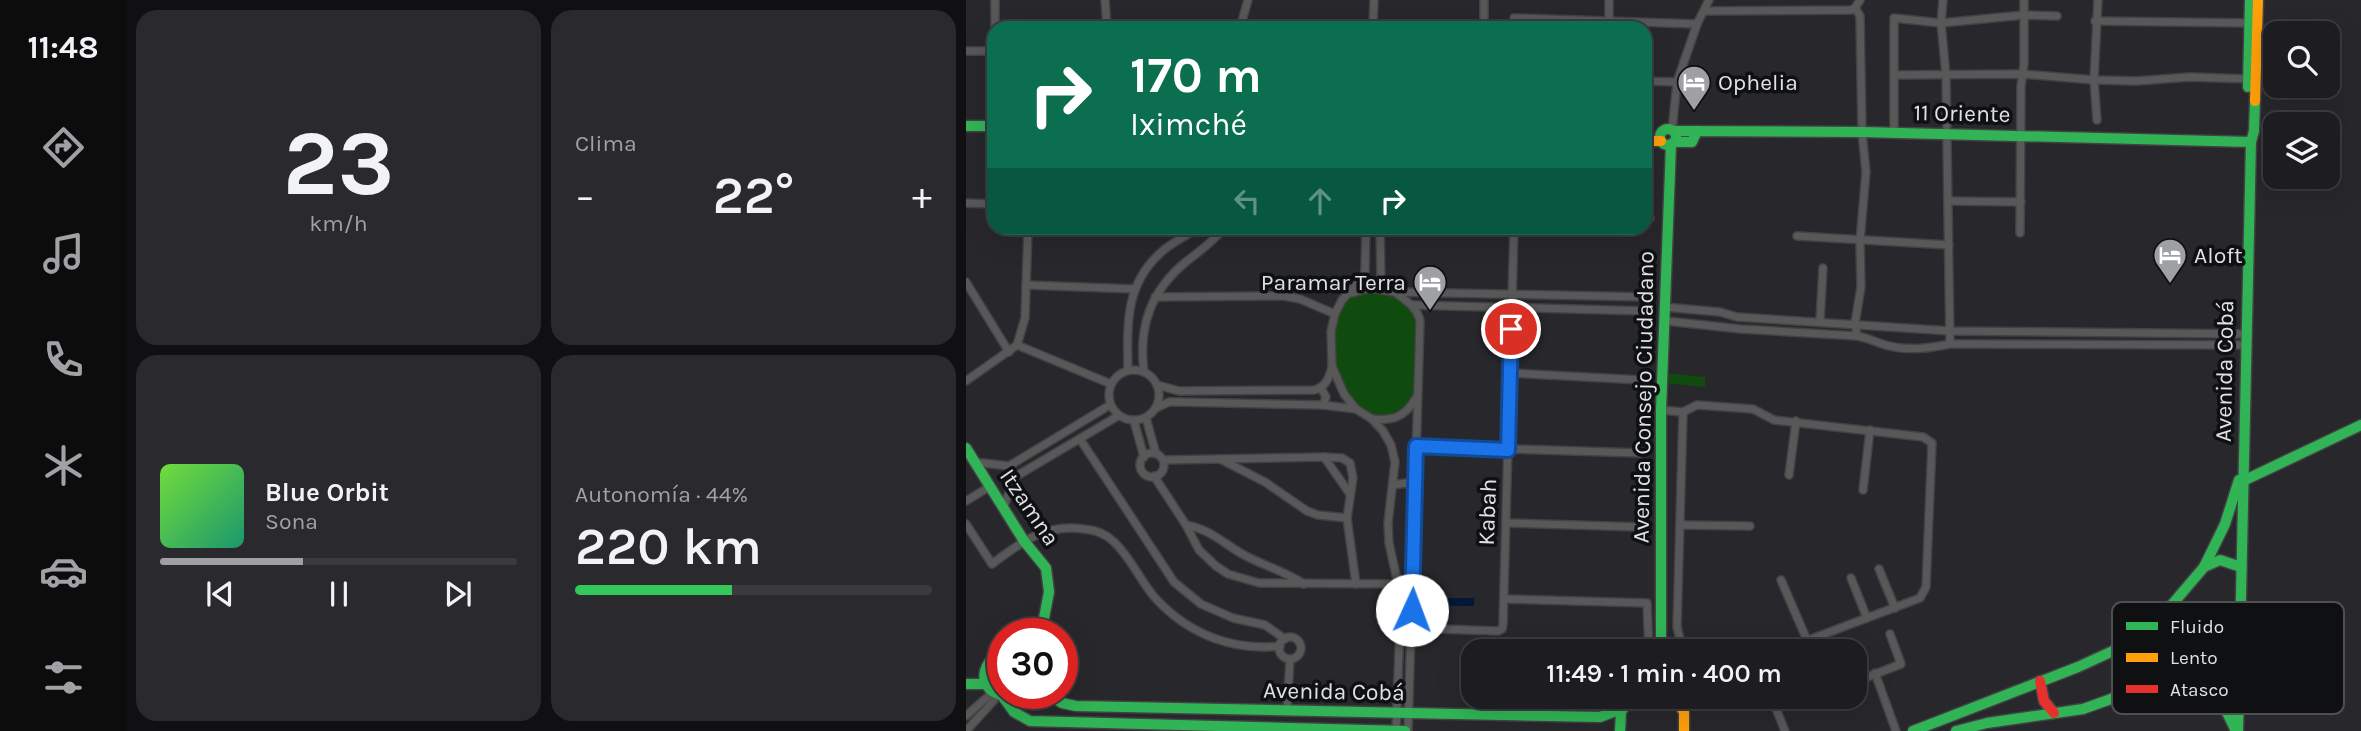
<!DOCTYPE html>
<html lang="es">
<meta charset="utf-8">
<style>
:root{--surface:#1d1d21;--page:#2a2a2e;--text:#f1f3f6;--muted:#a0a2a5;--line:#3b3b3f;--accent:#9fa0a4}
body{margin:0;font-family:Karla,sans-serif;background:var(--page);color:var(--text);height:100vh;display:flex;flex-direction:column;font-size:26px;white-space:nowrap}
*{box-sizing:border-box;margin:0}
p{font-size:23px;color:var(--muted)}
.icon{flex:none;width:38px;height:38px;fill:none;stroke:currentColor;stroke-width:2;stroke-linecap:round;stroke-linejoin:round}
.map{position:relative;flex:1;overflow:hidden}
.drawer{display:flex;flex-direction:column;gap:10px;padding:10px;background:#101012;width:840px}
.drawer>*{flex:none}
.hud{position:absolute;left:21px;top:21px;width:665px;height:214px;border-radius:21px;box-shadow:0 7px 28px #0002,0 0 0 2px var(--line);background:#0b6e4f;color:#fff;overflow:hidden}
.buttons{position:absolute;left:1297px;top:21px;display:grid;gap:14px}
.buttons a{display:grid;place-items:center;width:77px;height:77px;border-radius:14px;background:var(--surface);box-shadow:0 7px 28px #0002,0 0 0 2px var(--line);font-size:35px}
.speed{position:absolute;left:21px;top:618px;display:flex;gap:14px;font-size:35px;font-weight:700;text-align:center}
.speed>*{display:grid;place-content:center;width:91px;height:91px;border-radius:50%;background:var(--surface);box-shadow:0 7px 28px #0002,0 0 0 2px var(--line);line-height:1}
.speed .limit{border:10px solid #d22;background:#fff;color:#111}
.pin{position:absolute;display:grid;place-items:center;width:60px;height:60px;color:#fff;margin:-30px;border:4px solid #fff;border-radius:50%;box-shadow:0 2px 7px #0007}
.me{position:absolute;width:77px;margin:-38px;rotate:2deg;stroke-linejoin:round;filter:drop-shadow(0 0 5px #0008)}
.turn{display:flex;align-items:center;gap:24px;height:147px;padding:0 28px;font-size:32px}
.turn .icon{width:91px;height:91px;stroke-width:2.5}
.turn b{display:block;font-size:49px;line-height:60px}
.lanes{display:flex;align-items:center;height:66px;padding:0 28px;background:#0003;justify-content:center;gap:35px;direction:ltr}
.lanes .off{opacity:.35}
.big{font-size:52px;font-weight:600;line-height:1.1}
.drawer .tile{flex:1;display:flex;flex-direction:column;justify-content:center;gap:10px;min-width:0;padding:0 24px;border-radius:21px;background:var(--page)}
.drawer .dial{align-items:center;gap:0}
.dial b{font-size:91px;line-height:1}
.song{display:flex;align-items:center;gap:21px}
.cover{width:84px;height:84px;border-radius:10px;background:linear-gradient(135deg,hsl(100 70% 55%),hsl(160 70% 35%))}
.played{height:7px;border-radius:4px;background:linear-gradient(90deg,var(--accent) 40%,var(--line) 40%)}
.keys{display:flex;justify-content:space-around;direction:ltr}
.heat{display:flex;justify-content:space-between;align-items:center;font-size:38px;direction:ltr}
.charge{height:10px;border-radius:5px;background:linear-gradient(90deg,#34c759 44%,var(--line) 0)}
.drawer .tiles{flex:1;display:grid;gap:10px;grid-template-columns:repeat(2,1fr)}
.trip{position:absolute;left:495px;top:639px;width:406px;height:70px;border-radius:21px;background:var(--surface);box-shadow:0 7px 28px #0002,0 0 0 2px var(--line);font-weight:600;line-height:70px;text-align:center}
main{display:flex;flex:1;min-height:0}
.dock{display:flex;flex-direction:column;width:126px;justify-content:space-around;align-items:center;background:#0c0c0d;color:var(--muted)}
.dock .icon{width:49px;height:49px}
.dock .current{color:var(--accent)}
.dock b{font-size:32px;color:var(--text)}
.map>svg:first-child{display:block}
.green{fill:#0f4a0e}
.water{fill:#041735}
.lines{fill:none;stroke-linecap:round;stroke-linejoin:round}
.street-casing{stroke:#424245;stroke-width:10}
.fast-casing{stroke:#424245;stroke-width:13}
.slow-casing{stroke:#424245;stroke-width:13}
.jam-casing{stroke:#424245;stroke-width:13}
.street{stroke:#595859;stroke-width:7}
.fast{stroke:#30b455;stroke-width:10}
.slow{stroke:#ff9f0a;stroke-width:10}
.jam{stroke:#e5322d;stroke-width:10}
.route-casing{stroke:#114b97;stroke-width:18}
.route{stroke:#1a73e8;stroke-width:12}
.labels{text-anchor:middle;stroke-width:7;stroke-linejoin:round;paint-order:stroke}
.poi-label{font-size:23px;fill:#e0e1e5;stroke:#0f1012;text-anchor:start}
.street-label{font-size:23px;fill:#e0e1e5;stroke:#0f1012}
.key{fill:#0f1012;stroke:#4e4f51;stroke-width:2}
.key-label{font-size:19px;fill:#e0e1e5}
</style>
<main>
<nav class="dock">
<b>11:48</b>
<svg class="icon current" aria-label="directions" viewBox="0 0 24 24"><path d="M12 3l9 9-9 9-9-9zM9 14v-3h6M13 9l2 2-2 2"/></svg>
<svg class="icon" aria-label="music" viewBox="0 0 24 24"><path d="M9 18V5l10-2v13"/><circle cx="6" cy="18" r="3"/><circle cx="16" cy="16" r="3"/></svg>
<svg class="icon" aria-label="phone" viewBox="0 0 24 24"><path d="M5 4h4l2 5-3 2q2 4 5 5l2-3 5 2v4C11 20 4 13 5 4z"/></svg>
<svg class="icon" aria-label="climate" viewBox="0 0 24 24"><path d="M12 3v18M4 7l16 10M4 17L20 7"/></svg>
<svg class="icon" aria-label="car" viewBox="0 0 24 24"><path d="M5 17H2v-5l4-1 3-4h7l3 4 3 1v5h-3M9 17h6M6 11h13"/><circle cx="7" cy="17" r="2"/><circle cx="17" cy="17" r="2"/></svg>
<svg class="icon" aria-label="filters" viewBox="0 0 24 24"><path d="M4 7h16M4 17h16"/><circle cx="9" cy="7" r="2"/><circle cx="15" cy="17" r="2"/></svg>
</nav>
<section class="drawer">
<div class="tiles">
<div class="tile dial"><b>23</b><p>km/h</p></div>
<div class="tile"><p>Clima</p>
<div class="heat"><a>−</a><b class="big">22°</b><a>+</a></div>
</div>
<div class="tile">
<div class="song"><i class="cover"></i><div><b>Blue Orbit</b><p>Sona</p></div></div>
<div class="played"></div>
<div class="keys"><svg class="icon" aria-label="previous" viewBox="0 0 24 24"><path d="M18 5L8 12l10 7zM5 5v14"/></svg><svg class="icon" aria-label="pause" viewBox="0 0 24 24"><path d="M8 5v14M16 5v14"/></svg><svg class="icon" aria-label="next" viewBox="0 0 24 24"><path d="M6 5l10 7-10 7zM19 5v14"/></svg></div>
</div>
<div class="tile"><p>Autonomía · 44%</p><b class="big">220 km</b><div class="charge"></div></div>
</div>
</section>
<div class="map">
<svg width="1395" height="731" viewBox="0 0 1395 731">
<rect width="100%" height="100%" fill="#27272c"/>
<!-- green -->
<g class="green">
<path d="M416,291L428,294L451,314L448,397L430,417C423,417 414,419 407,417C370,407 357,328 380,301C388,291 405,292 416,291Z"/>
<path d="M699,373L739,377V387L698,383Z"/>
</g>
<!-- water -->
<rect class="water" x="470" y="598" width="38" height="8"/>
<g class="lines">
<defs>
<g id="street">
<path d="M29,0V28"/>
<path d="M139,0L141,28"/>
<path d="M889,8L894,16L896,132L900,172L894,241L895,287L889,323L891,336"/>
<path d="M738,11L885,10L889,8L894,0"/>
<path d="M548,18L731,24"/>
<path d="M1129,21L1286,23"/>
<path d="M274,28L282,0"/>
<path d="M407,28L408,0"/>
<path d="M518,28V0"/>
<path d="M643,28V0"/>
<path d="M0,51H28"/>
<path d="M929,75L1056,74L1128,80L1171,81L1223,77L1284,79"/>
<path d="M679,81L711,82"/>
<path d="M1131,120L1128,80L1132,0"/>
<path d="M706,130L711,82L731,24L743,0"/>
<path d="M928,134V18L975,23L1058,15L1091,16"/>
<path d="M982,201L1055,202"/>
<path d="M0,203L28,204"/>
<path d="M679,218H684"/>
<path d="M400,228L399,271L396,279L376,300L369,314L365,331L366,366L378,394L390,409L406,419L417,431L425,445L429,462L422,523L423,543L435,598L430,731"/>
<path d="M414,228L415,280C427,295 450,301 454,321L442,731"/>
<path d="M1054,233L1055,86L1058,64V0"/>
<path d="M831,236L983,245"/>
<path d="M0,282L43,352"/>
<path d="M60,285L168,289"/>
<path d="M386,293L404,288L428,292L684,297"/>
<path d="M189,297L318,296L334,299L369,314"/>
<path d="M446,305L682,311"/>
<path d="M698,307L754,312L771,317L985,331L1280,334"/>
<path d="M700,321L775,329L891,336C903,338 911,343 923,346C944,351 963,348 984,344L980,75L975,23L977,0"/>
<path d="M854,321L857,268"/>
<path d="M984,344L1280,345"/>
<path d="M51,345L145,384"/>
<circle cx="168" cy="395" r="25"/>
<path d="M162,370C161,323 159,281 199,249C209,241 222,235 232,228"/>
<path d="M178,372C172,326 185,290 221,261C235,250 247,242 258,228"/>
<path d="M544,373L676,380"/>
<path d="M0,381L51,345L59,318L62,228"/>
<path d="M191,385L213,391L348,390C360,387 363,378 366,367"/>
<path d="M355,388L360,397L357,405"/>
<path d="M190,408L203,402H213L357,405L390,409"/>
<path d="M695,410L717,412L731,405L787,409L808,420L957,437L966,443L960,587L954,598L813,651"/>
<path d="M717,412L711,627L717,651"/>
<path d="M180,418L190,454"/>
<path d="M406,419C427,421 439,417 450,398"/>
<path d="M168,421L178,457"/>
<path d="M114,439L208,582L235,604L267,618L299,625L319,639"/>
<path d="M450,446L674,453"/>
<circle cx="186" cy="465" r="12"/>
<path d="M358,457L384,494"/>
<path d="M254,459L299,482L341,511L352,515L381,518"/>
<path d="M197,460L358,457L376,458L384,463L387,478L381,518L390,584"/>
<path d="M8,462L43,466L144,405"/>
<path d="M823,475L830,421"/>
<path d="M188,476L220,525L233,550L250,566L262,574L293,583L433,584"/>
<path d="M427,485L440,483L449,491"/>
<path d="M897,490L904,430"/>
<path d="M0,501L23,487"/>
<path d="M38,506L49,477L152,416"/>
<path d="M540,523L675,527"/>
<path d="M0,524L26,564C55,542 80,523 118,529C128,530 140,534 147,541C166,558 175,584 192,601C225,635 267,651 314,646"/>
<path d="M220,525C244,529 258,544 278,555C298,566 317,570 338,584"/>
<path d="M714,525L784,526"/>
<path d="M913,569L929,608"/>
<path d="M885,578L901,618"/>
<path d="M815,580L841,640"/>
<path d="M538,599L681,603L683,651"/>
<path d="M445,628L532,631L536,629L537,624L548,228"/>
<circle cx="324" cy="648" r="11"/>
<path d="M909,673L930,731"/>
<path d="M889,682L935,664L924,634"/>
<path d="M805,696L819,731"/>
<path d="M321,711L324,659"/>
<path d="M0,716L27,692"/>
<path d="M0,731L32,696"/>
</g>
<g id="fast">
<path d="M1282,87L1284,0"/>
<path d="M0,126H28"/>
<circle cx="702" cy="137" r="8"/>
<path d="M707,131L896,132L1285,142"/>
<path d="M708,142H726L731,131"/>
<path d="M0,448L58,541L80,568L83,592L78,618L71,634"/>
<path d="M1277,481L1395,425"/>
<path d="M1238,567L1259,524L1273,480"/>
<path d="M1167,641L1180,658L1183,678"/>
<path d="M37,651C4,668 18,705 54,693"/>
<path d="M695,651V410L705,144"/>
<path d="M0,684H20"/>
<path d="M1238,684L1256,702L1270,731"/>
<path d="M81,693L96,703L110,706L634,717L655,709"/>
<path d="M37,697L48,712L64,721L439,731"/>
<path d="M654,731L655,712L665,696"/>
<path d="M947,731L1112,667L1160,645L1192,621L1238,567L1254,560L1275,567"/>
<path d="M990,731L1021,723L1117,709L1145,699L1185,678H1208L1252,683L1274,676"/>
<path d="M1272,731L1285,142L1288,131L1289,101"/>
</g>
<g id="slow">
<path d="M1289,101L1292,0"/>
<path d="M679,141H695"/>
<path d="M707,696L718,712V731"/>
</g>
<path id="jam" d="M1074,681L1078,701L1088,713"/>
</defs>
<!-- street casing -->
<use href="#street" class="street-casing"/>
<!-- fast casing -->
<use href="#fast" class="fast-casing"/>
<!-- slow casing -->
<use href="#slow" class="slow-casing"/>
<!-- jam casing -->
<use href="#jam" class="jam-casing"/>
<!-- street -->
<use href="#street" class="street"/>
<!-- fast -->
<use href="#fast" class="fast"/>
<!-- slow -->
<use href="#slow" class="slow"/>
<!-- jam -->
<use href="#jam" class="jam"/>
</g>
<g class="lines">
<defs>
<path id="route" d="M446,610L450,446L542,450L545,329"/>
</defs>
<!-- route casing -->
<use href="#route" class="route-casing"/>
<!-- route -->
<use href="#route" class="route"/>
</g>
<!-- icons -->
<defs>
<symbol id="hotel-pin" viewBox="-11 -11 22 30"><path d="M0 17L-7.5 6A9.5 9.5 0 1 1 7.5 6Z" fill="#9fa0a4" stroke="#0f1012"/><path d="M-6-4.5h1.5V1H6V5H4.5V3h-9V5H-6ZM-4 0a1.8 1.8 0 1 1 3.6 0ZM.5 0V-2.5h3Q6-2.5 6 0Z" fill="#fff"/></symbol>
</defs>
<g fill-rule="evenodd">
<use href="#hotel-pin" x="709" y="63" width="38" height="52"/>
<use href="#hotel-pin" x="1185" y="236" width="38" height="52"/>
<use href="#hotel-pin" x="445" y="263" width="38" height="52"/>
</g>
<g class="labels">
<!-- poi labels -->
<g class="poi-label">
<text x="752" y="90">Ophelia</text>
<text x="1228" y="263">Aloft</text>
<text x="440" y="290" text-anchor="end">Paramar Terra</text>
</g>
<!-- street labels -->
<g class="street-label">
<text transform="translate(996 113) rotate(1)" y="8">11 Oriente</text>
<text transform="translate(1258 371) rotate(-89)" y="8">Avenida Cobá</text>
<text transform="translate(677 397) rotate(-89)" y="8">Avenida Consejo Ciudadano</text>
<text transform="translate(64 507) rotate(56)" y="8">Itzamna</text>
<text transform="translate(521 512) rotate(-88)" y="8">Kabah</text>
<text transform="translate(368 691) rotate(1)" y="8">Avenida Cobá</text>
</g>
</g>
<!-- legend -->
<rect x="1146" y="602" width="232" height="112" rx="10" class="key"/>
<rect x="1160" y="622" width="32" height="8" fill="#30b455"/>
<rect x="1160" y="653" width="32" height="9" fill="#ff9f0a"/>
<rect x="1160" y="685" width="32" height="8" fill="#e5322d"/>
<g class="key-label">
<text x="1204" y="633">Fluido</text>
<text x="1204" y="664">Lento</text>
<text x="1204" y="696">Atasco</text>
</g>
</svg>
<div class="buttons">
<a><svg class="icon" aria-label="search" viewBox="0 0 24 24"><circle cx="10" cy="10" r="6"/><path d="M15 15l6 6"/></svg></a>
<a><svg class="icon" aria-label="layers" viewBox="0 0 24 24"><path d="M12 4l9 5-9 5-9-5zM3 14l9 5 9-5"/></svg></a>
</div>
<div class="speed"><div class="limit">30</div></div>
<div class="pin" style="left:545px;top:329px;background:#d93025"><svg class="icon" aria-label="arrive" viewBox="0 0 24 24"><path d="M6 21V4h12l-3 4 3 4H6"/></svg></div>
<svg class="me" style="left:446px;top:610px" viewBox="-20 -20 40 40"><circle r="19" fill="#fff"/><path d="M0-13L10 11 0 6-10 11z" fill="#1a73e8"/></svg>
<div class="trip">11:49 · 1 min · 400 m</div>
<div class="hud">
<div class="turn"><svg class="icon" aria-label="right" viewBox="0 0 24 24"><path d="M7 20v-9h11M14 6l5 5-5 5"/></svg><div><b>170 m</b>Iximché</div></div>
<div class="lanes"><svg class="icon off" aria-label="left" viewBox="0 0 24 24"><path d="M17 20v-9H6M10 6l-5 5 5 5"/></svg><svg class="icon off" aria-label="ahead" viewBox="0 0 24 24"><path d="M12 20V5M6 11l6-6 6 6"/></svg><svg class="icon" aria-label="right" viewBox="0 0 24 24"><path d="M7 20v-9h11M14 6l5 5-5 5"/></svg></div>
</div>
</div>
</main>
